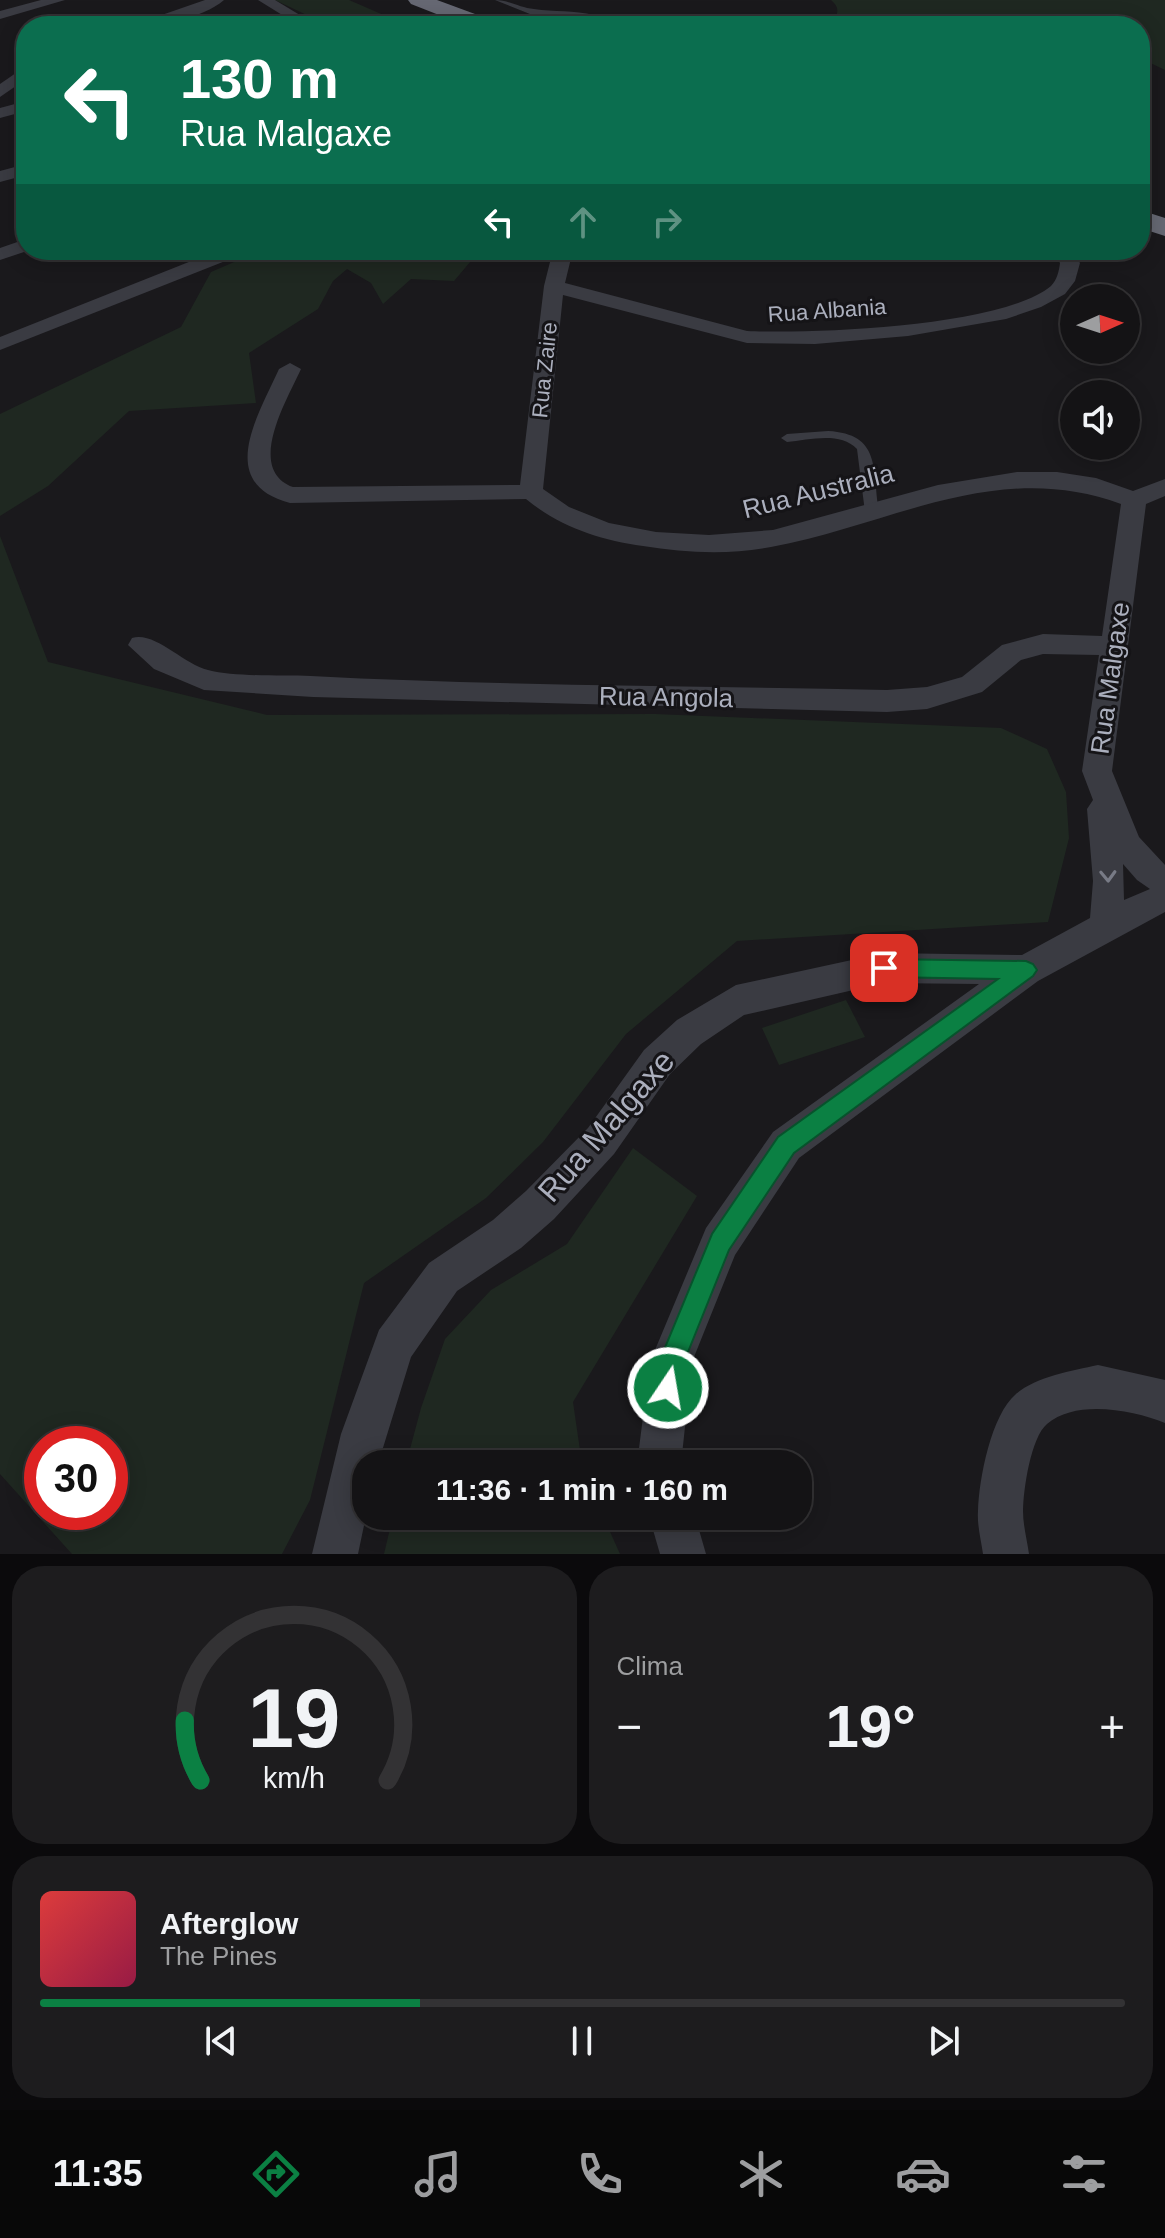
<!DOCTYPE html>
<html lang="pt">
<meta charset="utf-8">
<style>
:root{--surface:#141315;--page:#1d1c1e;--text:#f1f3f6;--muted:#9d9ea0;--line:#333234;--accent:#0b8043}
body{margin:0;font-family:Arial,sans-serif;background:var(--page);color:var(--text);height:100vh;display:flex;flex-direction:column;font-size:30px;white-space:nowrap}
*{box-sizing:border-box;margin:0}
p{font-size:26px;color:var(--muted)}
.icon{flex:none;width:44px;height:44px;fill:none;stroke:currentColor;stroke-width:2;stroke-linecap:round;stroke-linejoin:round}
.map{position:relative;height:1554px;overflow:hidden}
.sheet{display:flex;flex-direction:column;gap:12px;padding:12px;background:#0b0a0c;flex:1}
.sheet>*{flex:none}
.hud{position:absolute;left:16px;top:16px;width:1134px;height:244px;border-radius:32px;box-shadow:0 4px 20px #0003,0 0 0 2px var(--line);background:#0b6e4f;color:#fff;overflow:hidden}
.needle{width:52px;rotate:87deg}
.tools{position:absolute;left:1060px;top:284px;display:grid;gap:16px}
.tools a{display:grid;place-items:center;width:80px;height:80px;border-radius:50%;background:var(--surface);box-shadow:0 4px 20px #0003,0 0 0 2px var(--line);font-size:40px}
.speed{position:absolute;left:24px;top:1426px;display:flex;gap:16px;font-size:40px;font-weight:700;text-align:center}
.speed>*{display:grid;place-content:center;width:104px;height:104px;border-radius:50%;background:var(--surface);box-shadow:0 4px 20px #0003,0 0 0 2px var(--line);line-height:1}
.speed .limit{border:12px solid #d22;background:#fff;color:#111}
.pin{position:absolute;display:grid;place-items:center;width:68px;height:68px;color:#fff;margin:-34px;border-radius:16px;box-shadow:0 4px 12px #0006}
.me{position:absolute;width:88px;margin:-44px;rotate:12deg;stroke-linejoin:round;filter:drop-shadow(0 0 6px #0008)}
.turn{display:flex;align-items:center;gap:28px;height:168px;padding:0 32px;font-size:36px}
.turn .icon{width:104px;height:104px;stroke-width:2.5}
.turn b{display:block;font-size:56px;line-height:68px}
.lanes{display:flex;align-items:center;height:76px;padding:0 32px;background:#0003;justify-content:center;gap:40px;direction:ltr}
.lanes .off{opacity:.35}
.big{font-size:60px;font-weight:600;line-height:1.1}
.sheet .tile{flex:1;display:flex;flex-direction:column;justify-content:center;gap:12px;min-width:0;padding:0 28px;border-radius:32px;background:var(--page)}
.sheet .dial{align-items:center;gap:0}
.dial svg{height:208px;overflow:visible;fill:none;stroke:var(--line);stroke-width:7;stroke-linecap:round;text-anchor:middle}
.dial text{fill:var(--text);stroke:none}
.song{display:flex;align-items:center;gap:24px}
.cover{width:96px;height:96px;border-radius:12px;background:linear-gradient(135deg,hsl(0 70% 55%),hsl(340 70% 35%))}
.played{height:8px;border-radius:4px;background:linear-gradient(90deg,var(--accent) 35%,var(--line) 35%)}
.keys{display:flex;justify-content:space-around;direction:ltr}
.heat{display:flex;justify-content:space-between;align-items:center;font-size:44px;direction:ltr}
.sheet .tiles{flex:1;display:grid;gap:12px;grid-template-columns:1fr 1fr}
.tile:last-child{grid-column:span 2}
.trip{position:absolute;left:352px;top:1450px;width:460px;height:80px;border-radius:32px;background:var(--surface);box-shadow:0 4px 20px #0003,0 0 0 2px var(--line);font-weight:600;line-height:80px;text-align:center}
.menu{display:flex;height:128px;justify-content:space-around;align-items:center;background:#080808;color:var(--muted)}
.menu .icon{width:56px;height:56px}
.menu .current{color:var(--accent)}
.menu b{font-size:36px;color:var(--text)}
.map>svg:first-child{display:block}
.green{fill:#1f2821;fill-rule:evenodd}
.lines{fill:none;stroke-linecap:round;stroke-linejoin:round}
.lane{fill:#3a3b42;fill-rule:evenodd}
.street{fill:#3a3b42;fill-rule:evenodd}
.highway{fill:#666873;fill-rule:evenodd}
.oneway{stroke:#787b86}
.route{fill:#0b8043;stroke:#07532c;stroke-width:2}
.labels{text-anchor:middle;stroke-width:6;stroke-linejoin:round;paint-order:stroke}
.far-street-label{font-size:22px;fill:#abafbd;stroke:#151417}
.street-label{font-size:26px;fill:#abafbd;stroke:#151417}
.near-street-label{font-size:32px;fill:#abafbd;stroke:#151417}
</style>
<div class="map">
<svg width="1165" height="1554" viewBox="0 0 1165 1554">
<rect width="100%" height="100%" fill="#1a191c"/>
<!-- green -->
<g class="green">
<path d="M275,0H349L409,26H330Z"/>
<path d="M831,0H1165V70L1140,58V26H1030L972,18L937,21L939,26H819L835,19C839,10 838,6 831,0Z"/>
<path d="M262,250H515L476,255L454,281L411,279L383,304L371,283L347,269L333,281L318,309L249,353L256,403L129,411L48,486L0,516V414L181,327L211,272Z"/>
<path d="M0,536L48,662L267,715L655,714L1001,728L1047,749L1066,792L1069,838L1048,922L737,941L626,1034L543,1142L486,1198L364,1283L310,1500L282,1554H72L0,1474ZM110,1444V1512H42V1444Z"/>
<path d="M846,1000L865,1037L779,1065L762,1028Z"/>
<path d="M633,1148L697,1196L573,1402L582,1464H406L421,1408L445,1339L491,1290L567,1244Z"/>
<path d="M393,1516H603L620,1554H384Z"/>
</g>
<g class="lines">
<!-- lane -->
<g class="lane">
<path d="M495,0C509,0 520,8 534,9C554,12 574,10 594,15L597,22L592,26H582L589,21L588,18L544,15L571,26H560Z"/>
<path d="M828,431C882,434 872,470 879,512L877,515H867L865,512L857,449C840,431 809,440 787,442L781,438L787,434Z"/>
</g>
<!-- street -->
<g class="street">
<path d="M41,0H65L0,19V11Z"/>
<path d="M205,0H224C202,19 158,26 130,26Z"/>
<path d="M258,0H275L318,26H300Z"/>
<path d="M26,66V79L0,97V84Z"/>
<path d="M26,101V111L0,118V108Z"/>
<path d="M26,164V175L0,182V171Z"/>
<path d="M26,239V250H30L0,260V248Z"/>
<path d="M219,250H246L243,254L0,350V337Z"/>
<path d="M553,250H573L565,283L747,331C813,334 1002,327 1051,286C1057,280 1059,271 1060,263L1052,250H1072L1080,263L1075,281L1065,294L1041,307L1006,319L908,336L815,344L747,343L563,295L543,489L569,507L609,523L656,532L709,535L773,530L938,485L1017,472H1057L1096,478L1133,491L1165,479V496L1146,504L1112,771L1139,837L1165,865V912L1038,981L799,1158L735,1255L692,1362L681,1464H637L650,1362L706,1228L773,1132L979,984L884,983L744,1015L701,1044L670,1074L614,1154L554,1219L521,1248L457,1291L411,1357L378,1464H366V1516L358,1554H312L341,1434L379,1330L429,1263L493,1220L526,1191L588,1128L644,1050L677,1020L736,985L884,953L1022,955L1090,918L1093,881L1087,809L1093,800L1082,771L1099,655L1043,654L1021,660L982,692L927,709L887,712L313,697L204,690L154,669L128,645L132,638C155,631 183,664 208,670C235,677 281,675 311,676C502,686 695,686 887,690L927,687L962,677L1002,645L1043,634L1102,636L1121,504C997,458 891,525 771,547C730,555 685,553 643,546C600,540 560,527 526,499L290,503C215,483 258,416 279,369L290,363L301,369C287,400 245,469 293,487L520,485L544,286ZM1123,864L1137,880L1150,889L1124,900Z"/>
<path d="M1098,1365L1165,1380V1423C1133,1410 1076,1399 1047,1424C1031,1437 1023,1490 1023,1511C1023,1525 1027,1540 1029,1554H983C981,1540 977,1525 978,1511C979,1479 991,1415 1016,1394C1037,1376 1072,1371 1098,1365Z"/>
<path d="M649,1516H695L706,1554H660Z"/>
</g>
<!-- highway -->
<g class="highway">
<path d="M408,0H437L494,21L497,26H467L411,4Z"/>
<path d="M1140,210L1165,218V236L1140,228Z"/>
</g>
</g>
<!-- one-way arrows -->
<defs><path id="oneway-chevron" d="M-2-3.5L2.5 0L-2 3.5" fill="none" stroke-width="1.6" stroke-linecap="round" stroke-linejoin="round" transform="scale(2)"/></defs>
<use class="oneway" href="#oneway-chevron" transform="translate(1108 876) rotate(88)"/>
<!-- route -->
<path class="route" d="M884,959L1026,961L1033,964L1037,970L1033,976L794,1153L729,1250L684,1362L678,1397L668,1401L659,1397L655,1388L659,1362L712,1234L778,1137L998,979L884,977L876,975L873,968L876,962Z"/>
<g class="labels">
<!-- far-street labels -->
<g class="far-street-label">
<text transform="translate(827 310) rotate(-4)" y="8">Rua Albania</text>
<text transform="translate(544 370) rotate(-84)" y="8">Rua Zaire</text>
</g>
<!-- street labels -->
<g class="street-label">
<text transform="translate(818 491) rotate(-14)" y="9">Rua Australia</text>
<text transform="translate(1110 678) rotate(-82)" y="9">Rua Malgaxe</text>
<text transform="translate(666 697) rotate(1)" y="9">Rua Angola</text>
</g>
<!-- near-street labels -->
<g class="near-street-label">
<text transform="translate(606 1126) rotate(-49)" y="11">Rua Malgaxe</text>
</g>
</g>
</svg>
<div class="tools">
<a><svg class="needle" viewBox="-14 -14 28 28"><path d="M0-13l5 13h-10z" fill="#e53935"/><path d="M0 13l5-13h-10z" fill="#9d9ea0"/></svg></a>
<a><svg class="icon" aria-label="sound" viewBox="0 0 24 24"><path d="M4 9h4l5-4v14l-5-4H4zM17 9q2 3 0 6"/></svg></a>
</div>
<div class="speed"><div class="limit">30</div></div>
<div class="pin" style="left:884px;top:968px;background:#d93025"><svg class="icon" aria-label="arrive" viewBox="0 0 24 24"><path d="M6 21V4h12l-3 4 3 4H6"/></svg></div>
<svg class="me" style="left:668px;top:1388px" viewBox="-20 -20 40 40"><circle r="17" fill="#0b8043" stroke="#fff" stroke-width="3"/><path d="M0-11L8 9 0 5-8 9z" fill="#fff"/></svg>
<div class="trip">11:36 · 1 min · 160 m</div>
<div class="hud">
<div class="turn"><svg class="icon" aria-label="left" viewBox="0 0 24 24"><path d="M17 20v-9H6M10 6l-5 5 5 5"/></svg><div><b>130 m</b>Rua Malgaxe</div></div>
<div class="lanes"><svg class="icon" aria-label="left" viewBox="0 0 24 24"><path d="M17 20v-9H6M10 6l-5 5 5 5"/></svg><svg class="icon off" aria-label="ahead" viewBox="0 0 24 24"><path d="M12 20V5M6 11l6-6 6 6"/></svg><svg class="icon off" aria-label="right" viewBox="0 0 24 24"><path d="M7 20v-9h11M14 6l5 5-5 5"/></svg></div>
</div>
</div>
<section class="sheet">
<div class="tiles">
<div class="tile dial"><svg viewBox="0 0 100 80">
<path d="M14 69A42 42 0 1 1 86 69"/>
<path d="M14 69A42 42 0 0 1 8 46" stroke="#0b8043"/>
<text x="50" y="56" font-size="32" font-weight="700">19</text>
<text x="50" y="72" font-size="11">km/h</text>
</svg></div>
<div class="tile"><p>Clima</p>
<div class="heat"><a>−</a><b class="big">19°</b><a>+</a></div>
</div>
<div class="tile">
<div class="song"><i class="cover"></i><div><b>Afterglow</b><p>The Pines</p></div></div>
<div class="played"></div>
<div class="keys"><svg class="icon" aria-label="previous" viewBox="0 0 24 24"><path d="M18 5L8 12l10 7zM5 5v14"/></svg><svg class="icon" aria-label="pause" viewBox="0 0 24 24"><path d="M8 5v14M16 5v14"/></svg><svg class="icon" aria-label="next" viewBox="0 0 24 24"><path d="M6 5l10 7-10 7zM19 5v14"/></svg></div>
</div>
</div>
</section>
<nav class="menu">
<b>11:35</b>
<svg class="icon current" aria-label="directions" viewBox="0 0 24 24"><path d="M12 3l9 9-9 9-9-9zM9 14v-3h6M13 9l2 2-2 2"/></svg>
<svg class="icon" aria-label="music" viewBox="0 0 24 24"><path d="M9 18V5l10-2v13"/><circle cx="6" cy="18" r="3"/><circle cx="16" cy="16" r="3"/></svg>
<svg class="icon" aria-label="phone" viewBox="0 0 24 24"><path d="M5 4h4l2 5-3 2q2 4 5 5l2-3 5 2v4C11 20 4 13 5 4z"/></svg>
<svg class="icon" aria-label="climate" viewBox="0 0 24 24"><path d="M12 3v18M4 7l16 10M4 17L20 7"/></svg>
<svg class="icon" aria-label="car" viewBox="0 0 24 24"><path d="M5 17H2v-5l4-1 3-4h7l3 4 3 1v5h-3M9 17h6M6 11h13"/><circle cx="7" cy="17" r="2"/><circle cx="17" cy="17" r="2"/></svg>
<svg class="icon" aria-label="filters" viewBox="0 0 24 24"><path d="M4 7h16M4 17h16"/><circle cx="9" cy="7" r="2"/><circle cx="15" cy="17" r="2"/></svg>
</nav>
